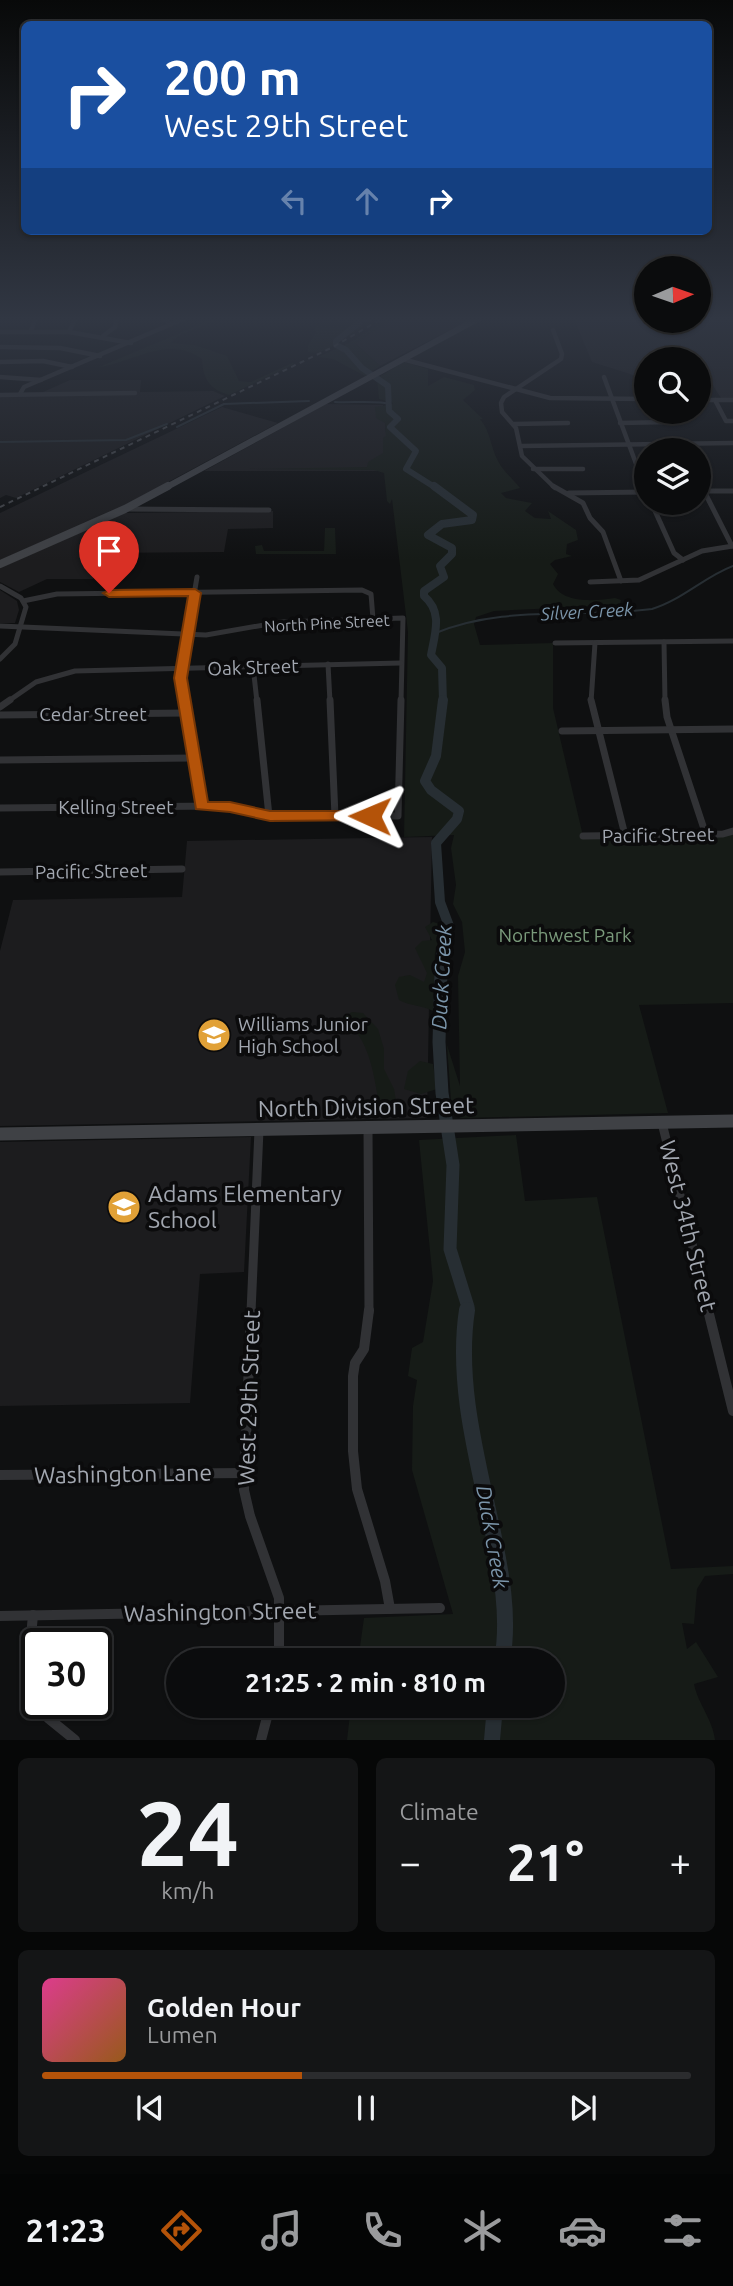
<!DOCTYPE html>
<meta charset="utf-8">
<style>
:root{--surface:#0b0c0d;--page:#141516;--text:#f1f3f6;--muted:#9a9b9d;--line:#2b2c2e;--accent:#b45309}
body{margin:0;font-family:Ubuntu,sans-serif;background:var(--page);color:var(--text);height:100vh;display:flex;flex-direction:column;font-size:26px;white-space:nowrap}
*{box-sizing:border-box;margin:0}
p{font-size:23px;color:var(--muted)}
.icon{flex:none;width:38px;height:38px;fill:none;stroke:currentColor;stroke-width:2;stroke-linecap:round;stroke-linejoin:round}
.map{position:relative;height:1740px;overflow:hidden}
.side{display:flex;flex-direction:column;gap:18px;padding:18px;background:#060707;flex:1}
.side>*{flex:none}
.guide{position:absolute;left:21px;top:21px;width:691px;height:214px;border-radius:10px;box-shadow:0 2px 5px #0004,0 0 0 2px var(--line);background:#1a4fa0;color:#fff;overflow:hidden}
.needle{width:46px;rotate:88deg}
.buttons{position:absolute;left:634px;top:256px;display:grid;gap:14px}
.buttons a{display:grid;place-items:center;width:77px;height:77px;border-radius:50%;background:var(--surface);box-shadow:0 2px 5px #0004,0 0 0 2px var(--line);font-size:35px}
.speed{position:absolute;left:21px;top:1628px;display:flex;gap:14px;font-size:35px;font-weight:700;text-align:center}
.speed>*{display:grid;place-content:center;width:91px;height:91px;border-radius:50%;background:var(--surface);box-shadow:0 2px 5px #0004,0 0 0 2px var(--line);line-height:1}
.speed .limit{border:4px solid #111;border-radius:10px;background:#fff;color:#111}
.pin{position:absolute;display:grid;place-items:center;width:60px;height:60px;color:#fff;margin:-72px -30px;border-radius:50% 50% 50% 0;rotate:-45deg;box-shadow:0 0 7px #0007}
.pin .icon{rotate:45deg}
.me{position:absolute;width:77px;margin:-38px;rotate:271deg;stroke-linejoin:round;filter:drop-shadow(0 0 5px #0008)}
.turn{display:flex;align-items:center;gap:24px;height:147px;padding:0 28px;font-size:32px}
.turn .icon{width:91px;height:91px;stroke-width:2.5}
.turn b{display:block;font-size:49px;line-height:60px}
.lanes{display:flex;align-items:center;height:66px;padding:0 28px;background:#0003;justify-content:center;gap:35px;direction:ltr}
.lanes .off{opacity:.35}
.big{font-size:52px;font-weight:700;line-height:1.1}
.side .widget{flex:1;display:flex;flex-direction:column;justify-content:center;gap:10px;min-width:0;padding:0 24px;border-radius:10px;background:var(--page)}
.side .dial{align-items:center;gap:0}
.dial b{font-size:91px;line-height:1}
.song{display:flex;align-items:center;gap:21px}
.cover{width:84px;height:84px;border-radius:10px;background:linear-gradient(135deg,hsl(330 70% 55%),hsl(30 70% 35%))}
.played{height:7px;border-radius:4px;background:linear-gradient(90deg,var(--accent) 40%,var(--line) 40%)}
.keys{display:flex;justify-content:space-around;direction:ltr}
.heat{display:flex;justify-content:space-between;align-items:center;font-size:38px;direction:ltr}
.side .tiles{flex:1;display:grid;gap:18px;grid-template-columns:1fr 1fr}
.widget:last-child{grid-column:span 2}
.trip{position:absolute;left:166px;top:1648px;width:399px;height:70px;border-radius:35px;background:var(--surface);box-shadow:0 2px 5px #0004,0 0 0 2px var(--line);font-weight:700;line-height:70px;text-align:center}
.dock{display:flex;height:112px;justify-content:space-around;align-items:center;background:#040505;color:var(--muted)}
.dock .icon{width:49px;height:49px}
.dock .selected{color:var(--accent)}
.dock b{font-size:32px;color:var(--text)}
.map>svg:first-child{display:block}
.built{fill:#1c1c1e}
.green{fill:#161b17}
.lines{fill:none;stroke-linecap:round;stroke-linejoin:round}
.stream{stroke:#272e33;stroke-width:2}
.river-far4{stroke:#272e33;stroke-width:6}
.river-far3{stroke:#272e33;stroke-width:8}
.river-far2{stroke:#272e33;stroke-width:10}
.river-far1{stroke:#272e33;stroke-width:13}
.river{stroke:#272e33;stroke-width:16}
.minor-far4{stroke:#313235;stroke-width:4.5}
.minor-far3{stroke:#313235;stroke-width:5}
.minor-far2{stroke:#313235;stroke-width:7}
.minor-far1{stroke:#313235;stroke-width:9}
.minor{stroke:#313235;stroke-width:10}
.secondary-far2{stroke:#3f4145;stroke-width:6}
.secondary-far1{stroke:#3f4145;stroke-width:8}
.secondary{stroke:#3f4145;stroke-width:13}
.rail{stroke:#44464a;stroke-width:2;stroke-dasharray:5 4.5;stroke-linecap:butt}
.route{fill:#b45309;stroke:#753606;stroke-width:2}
.labels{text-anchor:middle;stroke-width:7;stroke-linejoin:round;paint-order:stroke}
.far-street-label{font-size:16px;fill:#a2a7b0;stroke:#0b0b0c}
.far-water-label{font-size:18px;font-style:italic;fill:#7b95aa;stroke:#0b0b0c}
.street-label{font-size:19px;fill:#a2a7b0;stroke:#0b0b0c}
.park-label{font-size:19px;fill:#7a9a7b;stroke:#0b0b0c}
.poi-label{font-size:19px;fill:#a2a7b0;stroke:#0b0b0c;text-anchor:start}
.water-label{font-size:21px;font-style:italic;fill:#7b95aa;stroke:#0b0b0c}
.near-street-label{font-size:23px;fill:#a2a7b0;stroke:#0b0b0c}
.near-poi-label{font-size:23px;fill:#a2a7b0;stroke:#0b0b0c;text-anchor:start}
</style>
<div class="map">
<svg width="733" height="1740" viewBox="0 0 733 1740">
<rect width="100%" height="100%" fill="#0f1011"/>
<!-- built -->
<g class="built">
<path d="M395,317H475L380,366L353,341Z"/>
<path d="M487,317H646V320H698V317H733V398H721L712,384L698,383V359H646V379L592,362L574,319H482Z"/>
<path d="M70,380H141L140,392L213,391L225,396L16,498L6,495L0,498V397L34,396Z"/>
<path d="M326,404L383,405L390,471H204Z"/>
<path d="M222,407L278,423L120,508L0,560V513Z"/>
<path d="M273,511V528L228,529L224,552L100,553L93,579H47L19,592L0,582V568L124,513Z"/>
<path d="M0,590L17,601L19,610L15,623H0Z"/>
<path d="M432,837L427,1118L0,1126V951L13,900L182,897L187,841Z"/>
<path d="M251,1137L244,1272L200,1274L190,1403L0,1406V1142Z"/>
</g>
<!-- green -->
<g class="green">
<path d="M218,317H224L178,336L171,343L195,345L227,356L239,381L251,382L292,363L295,364L229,395C209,389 203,379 202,359C167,334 133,363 99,367Z"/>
<path d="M326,317H380L326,350L316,353L308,352V345L316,332L315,328Z"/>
<path d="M389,317H395L356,344L380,366L365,376L333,359L318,357L349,343Z"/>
<path d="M404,362L428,369V386L444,377L474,385L475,390L463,400L483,419H480C491,432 490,446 498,461C503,471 513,479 520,488L501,493L506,498L532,503L525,511L535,518L551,519L548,511L576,530L578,540L567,544L566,554L572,556L555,560L550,564L558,574L553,584C563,604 596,601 615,598L621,600L620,605L494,611L476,617L474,624L480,645L553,643V708L583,836L733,831V1003L639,1005L668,1113L462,1118L452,1115L447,1045L460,1086L458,976L465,952L462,922L453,904L456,885L451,848L454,835L404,837L408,632L392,499L390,504L387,501L384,473L374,470L248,469L367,467L368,462L383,453V438L386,436L385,423L376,418L375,407L393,404L387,394L386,398L391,402L379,399L377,378Z"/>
<path d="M325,528H335L336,554H256L255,546L262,545L264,551H324Z"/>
<path d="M433,922L444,925L435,953L433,1011C421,1005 410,1006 399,1000L395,985L399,977L410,975L424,982L427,973L415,948L422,941L432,940L425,927Z"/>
<path d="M352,1012L363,1013L378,1029L384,1049V1069L394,1089L397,1107L380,1110C374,1077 371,1037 341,1018Z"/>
<path d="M420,1061L433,1064L437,1089L421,1094L404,1089L408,1071Z"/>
<path d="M516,1135L525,1201L597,1197L671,1569L733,1566V1574L705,1576L697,1589L694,1624L682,1623L687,1649L696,1642L718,1677L694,1684C698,1704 713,1720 715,1740H347L351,1706H553V1661H358L364,1618L453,1614L412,1470L413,1406L417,1380L408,1376L412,1348L423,1342L433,1281L419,1140Z"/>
</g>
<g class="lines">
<!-- stream -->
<g class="stream">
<path d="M335,402C350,403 379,400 390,404"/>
<path d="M177,427L224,404L309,401"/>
<path d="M0,442L126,440L167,424"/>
<path d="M433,634C503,604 578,619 652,609C682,600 704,577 733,566"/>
</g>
<!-- river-far4 -->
<path class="river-far4" d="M372,317L363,320L336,341V345L346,350L362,368L388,386L389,411L398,419L390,427L416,451L406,469L436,488"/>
<!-- river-far3 -->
<path class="river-far3" d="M434,486L473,515L472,520L442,524L428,535L452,548V554L440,566L444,577L424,591V596C443,612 435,633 431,655L442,668L443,702"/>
<!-- river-far2 -->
<path class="river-far2" d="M441,972V955L449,926L440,902L436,843L457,819L459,811L431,790L425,781L436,756L443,700"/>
<!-- river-far1 -->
<path class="river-far1" d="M441,970L439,1042L442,1093L453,1165L450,1249L468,1307L467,1312"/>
<!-- river -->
<g class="river">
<path d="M467,1310C456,1382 477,1458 492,1528C501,1571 510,1617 502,1661"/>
<path d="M492,1740L495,1706"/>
</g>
<!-- minor-far4 -->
<g class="minor-far4">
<path d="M160,317L169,323"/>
<path d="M553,330L562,354L561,359L504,397L501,403L502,412L516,428L522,456L555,488"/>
<path d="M31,331L36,317"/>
<path d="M0,332H69L131,343"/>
<path d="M69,332L76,317"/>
<path d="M103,336L115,327L117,317"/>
<path d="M0,347L60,348L100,356"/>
<path d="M402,359L550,398L646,399"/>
<path d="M0,362L43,361L72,367"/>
<path d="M0,377L41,380"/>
<path d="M604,377L645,488"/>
<path d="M20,394L24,387L188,317"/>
<path d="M0,395L135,393"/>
<path d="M698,400H733"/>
<path d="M715,400L726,421H733"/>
<path d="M620,423L669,422"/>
<path d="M514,424L568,423"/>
<path d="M521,446L733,443"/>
<path d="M533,469H583"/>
</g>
<!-- minor-far3 -->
<g class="minor-far3">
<path d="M553,486L583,503L590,518L603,532L621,581"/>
<path d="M645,486L646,489"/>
<path d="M698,491H733"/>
<path d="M704,491L732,546"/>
<path d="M569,493L646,492"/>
<path d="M651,502L674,553L683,560"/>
<path d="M125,509L269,510"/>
<path d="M590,582L639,580L702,551L733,546"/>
<path d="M0,586L21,598L26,607L15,644L0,659"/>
<path d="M23,601L57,594L362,590L371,594L373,619"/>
<path d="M0,626L206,635L281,622L403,618L401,702"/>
<path d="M664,642L665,702"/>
<path d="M555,643L733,641"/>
<path d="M328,664L330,702"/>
<path d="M253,666L257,702"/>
<path d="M7,702L36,682L75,671L401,663"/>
<path d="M184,702L180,678L197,577"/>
<path d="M591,702L595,643"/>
</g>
<!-- minor-far2 -->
<g class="minor-far2">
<path d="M184,700L201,806"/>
<path d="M257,700L269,816"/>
<path d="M330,700L335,816"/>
<path d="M591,700L625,835"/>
<path d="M665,700L667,717L706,835"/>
<path d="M0,707L10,700"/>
<path d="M0,715L186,713"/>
<path d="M562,731L733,729"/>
<path d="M0,760L193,758"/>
<path d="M0,808L216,806L269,816H398L401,700"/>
<path d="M583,836L723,834L733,831"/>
<path d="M0,872L182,869"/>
</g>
<!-- minor-far1 -->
<g class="minor-far1">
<path d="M662,1123L709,1312"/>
<path d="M368,1128L369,1312"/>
<path d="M251,1312L259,1130"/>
</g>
<!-- minor -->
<g class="minor">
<path d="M251,1310L244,1490L250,1516L279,1598V1661"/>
<path d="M369,1310L364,1349L355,1363L353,1376V1451L357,1489L385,1581L390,1609"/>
<path d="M708,1310L733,1411"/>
<path d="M0,1475L245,1473"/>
<path d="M33,1615L29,1658L37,1700"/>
<path d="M0,1616L440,1608"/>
<path d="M38,1703L48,1718L75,1740"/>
<path d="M261,1740L270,1706"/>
</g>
<!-- secondary-far2 -->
<path class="secondary-far2" d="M165,488L481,317"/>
<!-- secondary-far1 -->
<path class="secondary-far1" d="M0,564L125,509L168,486"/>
<!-- secondary -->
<path class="secondary" d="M0,1134L733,1121"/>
<!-- rail -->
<path class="rail" d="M0,507L333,347L385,317"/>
</g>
<!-- sky -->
<linearGradient id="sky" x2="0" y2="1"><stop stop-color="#080909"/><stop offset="0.57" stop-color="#313743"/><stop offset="1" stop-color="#313743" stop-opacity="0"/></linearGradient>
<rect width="733" height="560" fill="url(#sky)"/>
<!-- route -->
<path class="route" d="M195,589L201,593L187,678L208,802H230L270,811H370L375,813L377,816L375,820L270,821L230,812L196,809L174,678L188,596L109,597L103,593L109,590Z"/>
<!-- icons -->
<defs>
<symbol id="school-disc" viewBox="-11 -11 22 22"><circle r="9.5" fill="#e1a137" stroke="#0b0b0c"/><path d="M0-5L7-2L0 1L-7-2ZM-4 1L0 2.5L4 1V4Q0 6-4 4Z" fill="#fff"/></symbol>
</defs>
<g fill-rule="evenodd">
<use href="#school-disc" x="195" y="1016" width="38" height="38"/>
<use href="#school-disc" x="105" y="1188" width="38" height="38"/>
</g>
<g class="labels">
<!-- far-street labels -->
<g class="far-street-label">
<text transform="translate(327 623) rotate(-3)" y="6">North Pine Street</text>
</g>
<!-- far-water labels -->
<g class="far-water-label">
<text transform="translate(587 612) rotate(-3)" y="6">Silver Creek</text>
</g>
<!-- street labels -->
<g class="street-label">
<text transform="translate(253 667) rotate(-2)" y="7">Oak Street</text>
<text x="93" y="721">Cedar Street</text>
<text x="116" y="814">Kelling Street</text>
<text transform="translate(658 835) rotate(-1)" y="7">Pacific Street</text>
<text transform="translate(91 871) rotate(-1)" y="7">Pacific Street</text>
</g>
<!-- park labels -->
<g class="park-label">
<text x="565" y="942">Northwest Park</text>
</g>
<!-- poi labels -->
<g class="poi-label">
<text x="238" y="1031">Williams Junior<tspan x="238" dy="22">High School</tspan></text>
</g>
<!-- water labels -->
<g class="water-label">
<text transform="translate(442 977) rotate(-87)" y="7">Duck Creek</text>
<text transform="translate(492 1537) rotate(80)" y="7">Duck Creek</text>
</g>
<!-- near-street labels -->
<g class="near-street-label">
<text transform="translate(366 1107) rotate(-1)" y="8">North Division Street</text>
<text transform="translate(688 1226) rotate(76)" y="8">West 34th Street</text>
<text transform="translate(249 1398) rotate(-88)" y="8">West 29th Street</text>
<text transform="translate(123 1474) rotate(-1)" y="8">Washington Lane</text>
<text transform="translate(220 1612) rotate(-1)" y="8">Washington Street</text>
</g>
<!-- near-poi labels -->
<g class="near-poi-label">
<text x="148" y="1202">Adams Elementary<tspan x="148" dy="26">School</tspan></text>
</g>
</g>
</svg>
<div class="buttons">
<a><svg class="needle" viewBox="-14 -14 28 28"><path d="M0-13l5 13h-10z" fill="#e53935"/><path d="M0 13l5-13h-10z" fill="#9a9b9d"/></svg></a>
<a><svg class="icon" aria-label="search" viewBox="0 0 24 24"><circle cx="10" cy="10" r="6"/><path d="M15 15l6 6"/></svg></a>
<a><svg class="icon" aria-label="layers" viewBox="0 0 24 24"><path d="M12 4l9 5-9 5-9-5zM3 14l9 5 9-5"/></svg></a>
</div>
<div class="speed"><div class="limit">30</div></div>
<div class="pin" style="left:109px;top:593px;background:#d93025"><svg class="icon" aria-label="arrive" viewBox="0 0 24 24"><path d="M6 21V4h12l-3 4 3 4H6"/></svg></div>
<svg class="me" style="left:370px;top:816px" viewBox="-20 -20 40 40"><path d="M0-17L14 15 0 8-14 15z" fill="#b45309" stroke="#fff" stroke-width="4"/></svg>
<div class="trip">21:25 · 2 min · 810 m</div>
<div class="guide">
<div class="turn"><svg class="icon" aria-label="right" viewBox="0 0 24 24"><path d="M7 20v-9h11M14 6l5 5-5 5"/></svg><div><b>200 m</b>West 29th Street</div></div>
<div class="lanes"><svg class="icon off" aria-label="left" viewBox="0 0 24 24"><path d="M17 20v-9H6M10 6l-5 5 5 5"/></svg><svg class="icon off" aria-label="ahead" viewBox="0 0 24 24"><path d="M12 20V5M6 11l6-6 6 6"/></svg><svg class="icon" aria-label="right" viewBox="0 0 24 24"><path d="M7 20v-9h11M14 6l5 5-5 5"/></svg></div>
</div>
</div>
<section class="side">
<div class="tiles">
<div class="widget dial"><b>24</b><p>km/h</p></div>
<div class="widget"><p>Climate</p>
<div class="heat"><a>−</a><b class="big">21°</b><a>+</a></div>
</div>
<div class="widget">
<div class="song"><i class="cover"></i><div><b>Golden Hour</b><p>Lumen</p></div></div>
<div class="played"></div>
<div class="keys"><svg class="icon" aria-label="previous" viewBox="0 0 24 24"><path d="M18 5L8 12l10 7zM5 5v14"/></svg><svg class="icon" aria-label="pause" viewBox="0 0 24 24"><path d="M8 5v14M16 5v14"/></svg><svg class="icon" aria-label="next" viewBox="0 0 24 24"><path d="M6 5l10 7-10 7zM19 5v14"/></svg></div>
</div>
</div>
</section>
<nav class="dock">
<b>21:23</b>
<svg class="icon selected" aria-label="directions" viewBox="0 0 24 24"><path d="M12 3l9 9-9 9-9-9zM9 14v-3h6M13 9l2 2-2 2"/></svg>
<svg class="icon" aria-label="music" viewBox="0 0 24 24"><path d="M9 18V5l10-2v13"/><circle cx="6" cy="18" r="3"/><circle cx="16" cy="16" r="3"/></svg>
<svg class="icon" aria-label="phone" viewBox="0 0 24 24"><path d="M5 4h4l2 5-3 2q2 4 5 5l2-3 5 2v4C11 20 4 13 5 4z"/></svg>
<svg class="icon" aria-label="climate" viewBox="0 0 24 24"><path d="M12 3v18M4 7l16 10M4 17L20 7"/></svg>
<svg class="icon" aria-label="car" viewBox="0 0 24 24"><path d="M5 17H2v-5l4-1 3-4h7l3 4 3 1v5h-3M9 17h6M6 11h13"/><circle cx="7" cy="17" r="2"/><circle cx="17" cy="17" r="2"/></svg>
<svg class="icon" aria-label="filters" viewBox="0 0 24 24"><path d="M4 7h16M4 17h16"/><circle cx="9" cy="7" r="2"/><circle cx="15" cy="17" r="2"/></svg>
</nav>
